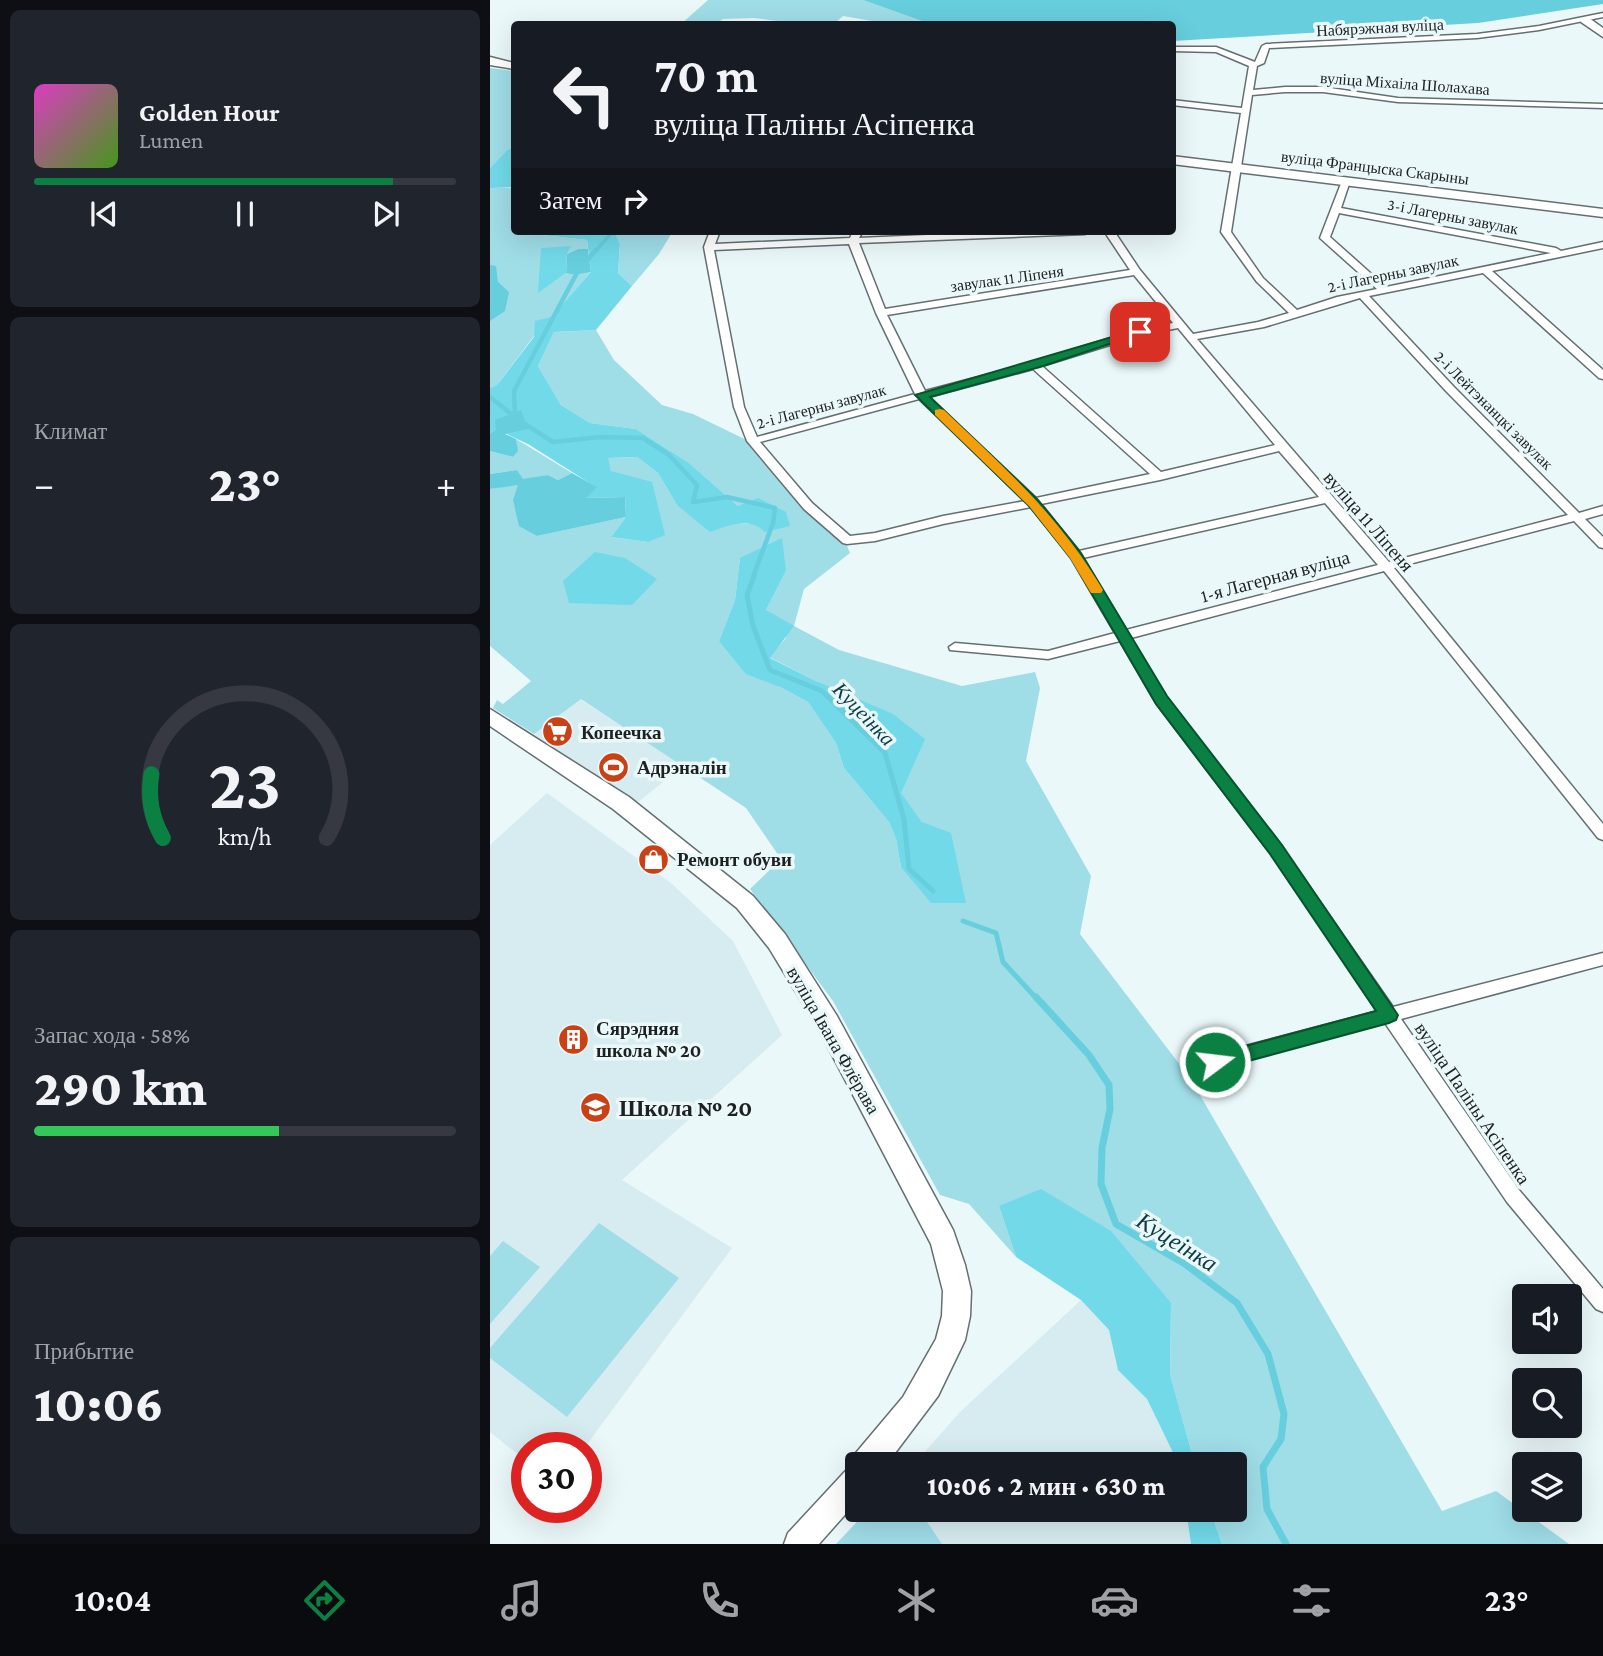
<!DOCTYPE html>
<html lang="ru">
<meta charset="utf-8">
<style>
:root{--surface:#171b24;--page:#20242c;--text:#f1f3f6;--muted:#9ea1a6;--line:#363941;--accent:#0b8043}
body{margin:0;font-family:"Crimson Pro",serif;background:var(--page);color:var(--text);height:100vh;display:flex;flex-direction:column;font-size:26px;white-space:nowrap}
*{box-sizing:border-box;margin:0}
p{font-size:23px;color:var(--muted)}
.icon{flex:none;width:38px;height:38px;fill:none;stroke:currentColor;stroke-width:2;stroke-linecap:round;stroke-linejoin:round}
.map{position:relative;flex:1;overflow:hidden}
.panel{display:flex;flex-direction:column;gap:10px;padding:10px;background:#0d0f14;width:490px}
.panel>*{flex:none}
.top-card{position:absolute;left:21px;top:21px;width:665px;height:214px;border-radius:7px;box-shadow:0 7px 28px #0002;background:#171b24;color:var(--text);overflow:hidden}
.controls{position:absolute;left:1022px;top:1284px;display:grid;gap:14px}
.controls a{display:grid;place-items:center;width:70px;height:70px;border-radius:7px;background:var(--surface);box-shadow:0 7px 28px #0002;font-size:35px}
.speed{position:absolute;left:21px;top:1432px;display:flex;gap:14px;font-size:35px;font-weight:700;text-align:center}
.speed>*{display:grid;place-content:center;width:91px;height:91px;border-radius:50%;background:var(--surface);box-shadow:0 7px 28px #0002;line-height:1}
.speed .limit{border:10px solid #d22;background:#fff;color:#111}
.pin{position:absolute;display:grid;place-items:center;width:60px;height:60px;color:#fff;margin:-30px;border-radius:14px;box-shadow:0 4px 10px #0006}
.me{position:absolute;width:77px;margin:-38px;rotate:75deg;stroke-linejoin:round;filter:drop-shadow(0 0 5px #0008)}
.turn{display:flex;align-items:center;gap:24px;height:147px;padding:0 28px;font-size:32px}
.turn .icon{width:91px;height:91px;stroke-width:2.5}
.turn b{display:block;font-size:49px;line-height:60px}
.then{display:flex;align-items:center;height:66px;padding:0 28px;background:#0003;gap:14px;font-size:26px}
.big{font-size:52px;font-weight:800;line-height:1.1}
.panel .card{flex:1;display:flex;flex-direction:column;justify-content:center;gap:10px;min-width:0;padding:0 24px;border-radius:10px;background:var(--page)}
.panel .dial{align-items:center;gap:0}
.dial svg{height:182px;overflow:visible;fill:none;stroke:var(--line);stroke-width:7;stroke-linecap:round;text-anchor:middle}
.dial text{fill:var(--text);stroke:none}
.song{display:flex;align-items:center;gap:21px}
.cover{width:84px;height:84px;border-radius:10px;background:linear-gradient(135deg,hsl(310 70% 55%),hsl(100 70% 35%))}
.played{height:7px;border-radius:4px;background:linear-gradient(90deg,var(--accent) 85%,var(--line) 85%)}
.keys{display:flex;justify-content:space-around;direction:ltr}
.heat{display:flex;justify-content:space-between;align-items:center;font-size:38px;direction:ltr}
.charge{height:10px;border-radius:5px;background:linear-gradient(90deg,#34c759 58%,var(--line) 0)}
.trip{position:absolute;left:355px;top:1452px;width:402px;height:70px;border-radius:7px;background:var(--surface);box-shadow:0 7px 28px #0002;font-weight:800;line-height:70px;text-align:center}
.dock{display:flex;height:112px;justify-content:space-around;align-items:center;background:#090b0e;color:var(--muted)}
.dock .icon{width:49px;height:49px}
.dock .active{color:var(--accent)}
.dock b{font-size:32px;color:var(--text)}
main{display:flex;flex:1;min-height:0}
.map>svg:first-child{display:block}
.built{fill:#d6ecf0}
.green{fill:#9fdde7;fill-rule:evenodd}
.forest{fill:#72d9e8}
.water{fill:#67cedd}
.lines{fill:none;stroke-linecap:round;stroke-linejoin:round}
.stream-far3{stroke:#67cedd;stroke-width:3.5}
.stream-far2{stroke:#67cedd;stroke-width:4.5}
.stream-far1{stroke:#67cedd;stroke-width:5}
.stream{stroke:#67cedd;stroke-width:7}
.street-casing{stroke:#646f71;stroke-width:3}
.secondary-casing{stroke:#646f71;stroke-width:3}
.street{fill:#fff;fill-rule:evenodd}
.secondary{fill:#fff;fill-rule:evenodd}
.route{fill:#0b8043;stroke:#07532c;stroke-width:2}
.slow{fill:#f59e0b}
.labels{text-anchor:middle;stroke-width:7;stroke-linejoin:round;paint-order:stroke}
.far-street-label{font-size:16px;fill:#1d2122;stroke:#ebf8fa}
.street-label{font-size:19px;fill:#1d2122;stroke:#ebf8fa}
.poi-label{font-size:19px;font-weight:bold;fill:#1d2122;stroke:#ebf8fa;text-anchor:start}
.water-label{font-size:21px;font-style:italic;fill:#0c3d44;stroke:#ebf8fa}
.near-poi-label{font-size:23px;font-weight:bold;fill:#1d2122;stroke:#ebf8fa;text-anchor:start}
.near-water-label{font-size:24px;font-style:italic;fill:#0c3d44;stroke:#ebf8fa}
</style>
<main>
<section class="panel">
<div class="card">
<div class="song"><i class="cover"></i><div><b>Golden Hour</b><p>Lumen</p></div></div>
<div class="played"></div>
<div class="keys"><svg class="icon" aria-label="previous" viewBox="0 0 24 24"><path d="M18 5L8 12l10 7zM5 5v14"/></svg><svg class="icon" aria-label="pause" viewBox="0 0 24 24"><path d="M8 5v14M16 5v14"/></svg><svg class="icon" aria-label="next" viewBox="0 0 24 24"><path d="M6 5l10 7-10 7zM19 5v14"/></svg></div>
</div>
<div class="card"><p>Климат</p>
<div class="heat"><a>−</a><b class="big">23°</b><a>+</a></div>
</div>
<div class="card dial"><svg viewBox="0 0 100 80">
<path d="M14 69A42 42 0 1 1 86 69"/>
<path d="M14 69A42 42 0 0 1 9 41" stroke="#0b8043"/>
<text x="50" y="56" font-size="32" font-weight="700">23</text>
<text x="50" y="72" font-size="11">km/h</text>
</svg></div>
<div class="card"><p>Запас хода · 58%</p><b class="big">290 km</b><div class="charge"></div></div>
<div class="card"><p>Прибытие</p><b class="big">10:06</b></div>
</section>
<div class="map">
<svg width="1113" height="1544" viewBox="0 0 1113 1544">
<rect width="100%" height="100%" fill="#ebf8fa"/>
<!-- built -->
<g class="built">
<path d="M90,699L134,727L193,766L147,803L44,734Z"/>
<path d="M57,793L181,883L243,941L292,1035L132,1180L242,1248L95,1447H37V1462L0,1432V845Z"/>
<path d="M591,1300L619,1330L628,1369L657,1399L689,1465H423L471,1411Z"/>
<path d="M429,1510H696L701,1544H452Z"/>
</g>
<!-- green -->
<g class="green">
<path d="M218,0H373L440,24H399L353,16L344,24H310L264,18L233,19L226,24H191Z"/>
<path d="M0,68L24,71V147L17,150L0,168Z"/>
<path d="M0,187L24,188V231H49L52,235L97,240L98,249H88L77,254L80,247L49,292L76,273L85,275L101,272L44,336L7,385L0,388Z"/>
<path d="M124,231H183L169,254L142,286L128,273L130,244Z"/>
<path d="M106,330L124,360L172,405L203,414L273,448L315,498L353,536L360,553L314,589L304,626L349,650L472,686L545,672L550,688L536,761L601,876L590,934L700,1078L952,1511L1006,1491L1079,1544H732L720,1510H746V1465H705L680,1374L681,1303L509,1206L526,1257L479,1204L450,1195L343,1001L260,889L291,859L256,808L91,699L44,734L3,708L7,700L13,704L41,681L0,646V489L29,484L47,536L136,517L121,537L158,542L121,471L117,458L147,457L168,473L187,505L247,523L300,526L248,506L199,463L146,429L100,423L71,405L48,366L64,332ZM250,558L296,571L276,610L296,638L279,657L328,682L432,822L411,867L406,839L399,822L354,768L346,743L318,702L290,687L229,641L245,600Z"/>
<path d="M26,439L82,473L68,480L58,475L33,480L27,470L0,474V451L23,457L27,451Z"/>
<path d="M109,1223L189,1278L77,1417L0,1358V1348Z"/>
<path d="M13,1241L50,1267L0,1324V1256Z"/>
<path d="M378,1510H429L452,1544H346Z"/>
</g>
<!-- forest -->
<g class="forest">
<path d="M24,147V161L22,164L24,184L22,187L0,188V168L17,150Z"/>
<path d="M49,231H124L130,244L128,273L142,286L106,330L64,332L48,366L71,405L100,423L146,429L199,463L248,506L268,498L296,512L300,526L275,532C259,516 238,526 220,532L187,505L168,473L147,457L118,458L121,471L162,482L175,535L158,542L121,537L136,517L135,497L95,498L106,487L38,444L6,429L0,434V388L7,385L44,337L45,321L61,317L101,272L97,240L52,235Z"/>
<path d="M81,246L77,254L76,273L48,293L51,248Z"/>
<path d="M292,538L296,571L276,610L304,626L280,658L328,682L403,714L435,739L411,793L432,822L461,833L476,903H441L411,867L406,839L399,822L354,768L346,743L318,702L290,687L256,674L229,641L245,600L250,558Z"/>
<path d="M105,552L135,558L167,579L142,605L79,603L73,581Z"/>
<path d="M551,1189L621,1231L681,1303L680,1374L705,1465H689L657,1399L628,1370L619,1330L591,1300L526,1257L509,1206Z"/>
<path d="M696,1510H720L732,1544H701Z"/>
</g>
<!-- water -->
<g class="water">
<path d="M373,0H1113V4L988,23L683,41L682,24H440Z"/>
<path d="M88,249H98L101,272L85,275L76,273L77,254Z"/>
<path d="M0,265L6,266L8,282L19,292L15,311L0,321Z"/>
<path d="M31,410L38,429L15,434L26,439L28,451L23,457L0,451V434L6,429L5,420Z"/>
<path d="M27,470L33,479L58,475L68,480L82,473L107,487L96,498L135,497L136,517L47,536L29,526L23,500L28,485L0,489V474Z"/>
</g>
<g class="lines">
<!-- stream-far3 -->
<path class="stream-far3" d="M105,252L123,231"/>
<!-- stream-far2 -->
<g class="stream-far2">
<path d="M96,262L106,250"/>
<path d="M0,397L24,416"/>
<path d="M25,417L24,391L89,269"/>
<path d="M32,422L63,442L110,437L153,438L179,455L207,485L203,502L237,497L285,508L283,523L263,577"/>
</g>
<!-- stream-far1 -->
<g class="stream-far1">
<path d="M264,576L257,595L263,626L280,670L332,691L395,753L414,819L419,869L443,891"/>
<path d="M473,921L506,933L513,962L547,999"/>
</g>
<!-- stream -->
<path class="stream" d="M546,997L599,1055L619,1085L620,1109L612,1148L611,1184L626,1224L695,1264L747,1303L778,1354L794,1414L791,1439L773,1467L777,1509L796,1544"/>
<defs>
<path id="street" d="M1113,13V17L1049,30L987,38L779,48L774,63L767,66L763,90L795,87H833L908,98L1113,104V108L908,102L833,92H795L762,95L741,232L773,278L807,310L847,297L887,289L830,238L852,181L856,178L860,181L851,208L1066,248L1071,251L1113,242V248L1002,271L1113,370V379L1109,378L993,273L879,296L964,387L1089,513L1113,506V514L1095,519L1113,537V548L1109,547L1084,521L904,568L1113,824V840L1108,838L894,571L641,638L676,697L791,846L903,1007L1113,953V965L911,1019L1029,1190L1113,1289V1312L1106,1309L1017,1202L895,1023L725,1068L719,1066L717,1061L719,1056L725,1054L888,1011L781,854L666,703L630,641L558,659L460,650L459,647L465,643L558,651L625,633L581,558L541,507L453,524L385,541L357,544L353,543L314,509L257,441L244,407L214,247L220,231H230L225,244L360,238L363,231H373L369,238L529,231H600L595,234L369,243L395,309L640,270L614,231H624L650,270L703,334L768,322L799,313L767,282L731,232L751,113L682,105V100L752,108L759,66L726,52L682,51V47H726L765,62L772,46L776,44L987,34L1049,26ZM849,213L1061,253L896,287L840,237ZM359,244L386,313L425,394L267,437L254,407L224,250ZM644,275L683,323L646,330L541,363L435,391L397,315ZM870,298L956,391L1078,515L899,562L707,339L774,327ZM688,328L785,445L671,472L552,366L652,335ZM543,369L660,474L546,498L439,397ZM429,399L535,501L453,516L385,533L360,536L322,503L270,442ZM789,451L829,497L589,551L551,504L670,480ZM835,503L888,565L636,630L593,558Z"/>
<g id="secondary">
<path d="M1091,18H1099L1113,28V37L1091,22Z"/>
<path d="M0,57L24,63V69L0,65Z"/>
<path d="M682,156L1113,209V217L682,164Z"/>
<path d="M0,709L139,797L263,896L295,934L347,1016L463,1230L475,1265L481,1291L480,1316L475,1340L448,1396L396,1465H368V1500L329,1544H294L298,1533L362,1464L365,1454L413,1397L446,1339L452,1316L453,1291L441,1244L329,1030L279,948L247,908L123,809L0,726Z"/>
</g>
</defs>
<!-- street casing -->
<use href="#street" class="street-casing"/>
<!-- secondary casing -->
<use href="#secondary" class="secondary-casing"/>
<!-- street -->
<use href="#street" class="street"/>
<!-- secondary -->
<use href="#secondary" class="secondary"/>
</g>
<!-- route -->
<path class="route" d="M646,330L656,332L550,367L440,397L548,500L591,553L677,696L792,845L908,1015L906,1020L899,1023L725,1070L718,1067L715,1062L718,1056L886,1011L780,854L666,704L581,558L539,506L425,395Z"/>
<!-- slow -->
<path class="slow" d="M450,409L454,410C516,469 569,516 613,590L611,593H601L580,558L539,506L445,415V410Z"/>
<!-- icons -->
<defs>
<symbol id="supermarket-disc" viewBox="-11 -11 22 22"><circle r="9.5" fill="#c94114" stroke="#ebf8fa"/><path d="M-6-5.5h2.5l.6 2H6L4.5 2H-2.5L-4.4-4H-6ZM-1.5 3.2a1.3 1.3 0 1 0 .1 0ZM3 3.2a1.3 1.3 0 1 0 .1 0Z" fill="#fff"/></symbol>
<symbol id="stadium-disc" viewBox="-11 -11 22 22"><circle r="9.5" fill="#c94114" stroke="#ebf8fa"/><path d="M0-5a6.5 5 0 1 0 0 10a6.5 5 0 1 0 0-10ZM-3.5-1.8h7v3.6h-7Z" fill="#fff"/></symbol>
<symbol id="shop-disc" viewBox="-11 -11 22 22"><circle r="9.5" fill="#c94114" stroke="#ebf8fa"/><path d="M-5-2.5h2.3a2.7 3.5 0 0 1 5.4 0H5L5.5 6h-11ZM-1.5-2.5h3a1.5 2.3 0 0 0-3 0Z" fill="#fff"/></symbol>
<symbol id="building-disc" viewBox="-11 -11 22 22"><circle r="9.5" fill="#c94114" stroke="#ebf8fa"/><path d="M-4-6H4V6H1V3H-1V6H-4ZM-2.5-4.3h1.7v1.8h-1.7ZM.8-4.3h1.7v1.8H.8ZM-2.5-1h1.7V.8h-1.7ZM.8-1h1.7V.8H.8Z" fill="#fff"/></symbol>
<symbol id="school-disc" viewBox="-11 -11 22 22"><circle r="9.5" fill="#c94114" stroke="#ebf8fa"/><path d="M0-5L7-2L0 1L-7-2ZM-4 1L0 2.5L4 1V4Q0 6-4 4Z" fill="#fff"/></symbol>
</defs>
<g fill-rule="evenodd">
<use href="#supermarket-disc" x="50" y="714" width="35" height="35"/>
<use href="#stadium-disc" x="106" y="750" width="35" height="35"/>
<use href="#shop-disc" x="146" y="842" width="35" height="35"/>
<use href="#building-disc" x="66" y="1022" width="35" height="35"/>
<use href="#school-disc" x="88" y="1090" width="35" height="35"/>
</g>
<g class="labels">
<!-- far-street labels -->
<g class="far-street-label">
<text transform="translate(890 27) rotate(-3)" y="6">Набярэжная вуліца</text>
<text transform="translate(915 83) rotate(4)" y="6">вуліца Міхаіла Шолахава</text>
<text transform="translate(885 167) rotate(7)" y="6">вуліца Францыска Скарыны</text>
<text transform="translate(963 216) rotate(11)" y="6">3-і Лагерны завулак</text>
<text transform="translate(903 273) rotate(-12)" y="6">2-і Лагерны завулак</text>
<text transform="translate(517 278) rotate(-8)" y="6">завулак 11 Ліпеня</text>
<text transform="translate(331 406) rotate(-15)" y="6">2-і Лагерны завулак</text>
<text transform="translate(1004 410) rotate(45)" y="6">2-і Лейтэнанцкі завулак</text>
</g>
<!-- street labels -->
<g class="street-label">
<text transform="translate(879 521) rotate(49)" y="7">вуліца 11 Ліпеня</text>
<text transform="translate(785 576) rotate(-15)" y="7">1-я Лагерная вуліца</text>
<text transform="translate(344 1040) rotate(60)" y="7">вуліца Івана Флёрава</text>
<text transform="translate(983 1103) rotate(56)" y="7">вуліца Паліны Асіпенка</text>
</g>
<!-- poi labels -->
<g class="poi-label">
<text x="91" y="739">Копеечка</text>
<text x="147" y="774">Адрэналін</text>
<text x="187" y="866">Ремонт обуви</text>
<text x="106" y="1035">Сярэдняя<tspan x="106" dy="22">школа № 20</tspan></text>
</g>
<!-- water labels -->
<g class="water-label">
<text transform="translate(374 714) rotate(46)" y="7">Куцеінка</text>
</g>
<!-- near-poi labels -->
<g class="near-poi-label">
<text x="129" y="1116">Школа № 20</text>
</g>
<!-- near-water labels -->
<g class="near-water-label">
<text transform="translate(687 1242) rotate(32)" y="8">Куцеінка</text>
</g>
</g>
</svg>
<div class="controls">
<a><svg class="icon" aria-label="sound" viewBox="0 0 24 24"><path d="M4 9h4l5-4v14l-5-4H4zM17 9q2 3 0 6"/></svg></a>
<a><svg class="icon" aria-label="search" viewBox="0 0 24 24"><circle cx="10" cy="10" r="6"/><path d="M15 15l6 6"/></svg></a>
<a><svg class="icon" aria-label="layers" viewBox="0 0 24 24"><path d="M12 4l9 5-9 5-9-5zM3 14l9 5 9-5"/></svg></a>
</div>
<div class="speed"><div class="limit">30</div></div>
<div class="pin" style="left:650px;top:332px;background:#d93025"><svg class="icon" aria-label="arrive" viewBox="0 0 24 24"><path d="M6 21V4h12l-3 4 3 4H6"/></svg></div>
<svg class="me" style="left:725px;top:1062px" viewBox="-20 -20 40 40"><circle r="17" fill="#0b8043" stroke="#fff" stroke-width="3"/><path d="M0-11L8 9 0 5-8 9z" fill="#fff"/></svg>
<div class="trip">10:06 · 2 мин · 630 m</div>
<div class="top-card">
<div class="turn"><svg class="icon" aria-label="left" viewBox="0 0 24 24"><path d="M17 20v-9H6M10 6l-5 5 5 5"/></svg><div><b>70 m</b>вуліца Паліны Асіпенка</div></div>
<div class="then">Затем<svg class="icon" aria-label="right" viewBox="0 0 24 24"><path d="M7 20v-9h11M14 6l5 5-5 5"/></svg></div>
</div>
</div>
</main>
<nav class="dock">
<b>10:04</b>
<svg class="icon active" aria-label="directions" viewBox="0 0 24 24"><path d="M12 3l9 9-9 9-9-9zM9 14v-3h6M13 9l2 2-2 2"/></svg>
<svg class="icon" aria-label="music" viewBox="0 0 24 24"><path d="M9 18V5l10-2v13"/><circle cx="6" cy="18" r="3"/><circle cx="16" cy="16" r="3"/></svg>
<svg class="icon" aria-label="phone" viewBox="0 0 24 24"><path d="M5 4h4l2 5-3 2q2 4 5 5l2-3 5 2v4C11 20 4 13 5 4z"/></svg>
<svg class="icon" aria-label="climate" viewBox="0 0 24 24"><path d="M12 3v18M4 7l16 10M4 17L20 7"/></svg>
<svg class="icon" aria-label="car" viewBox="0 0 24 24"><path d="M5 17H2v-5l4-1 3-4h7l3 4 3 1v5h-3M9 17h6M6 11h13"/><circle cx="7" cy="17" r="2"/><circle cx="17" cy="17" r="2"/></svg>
<svg class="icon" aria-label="filters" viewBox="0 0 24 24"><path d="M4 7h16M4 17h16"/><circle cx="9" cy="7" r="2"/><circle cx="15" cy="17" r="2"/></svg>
<b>23°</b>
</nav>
